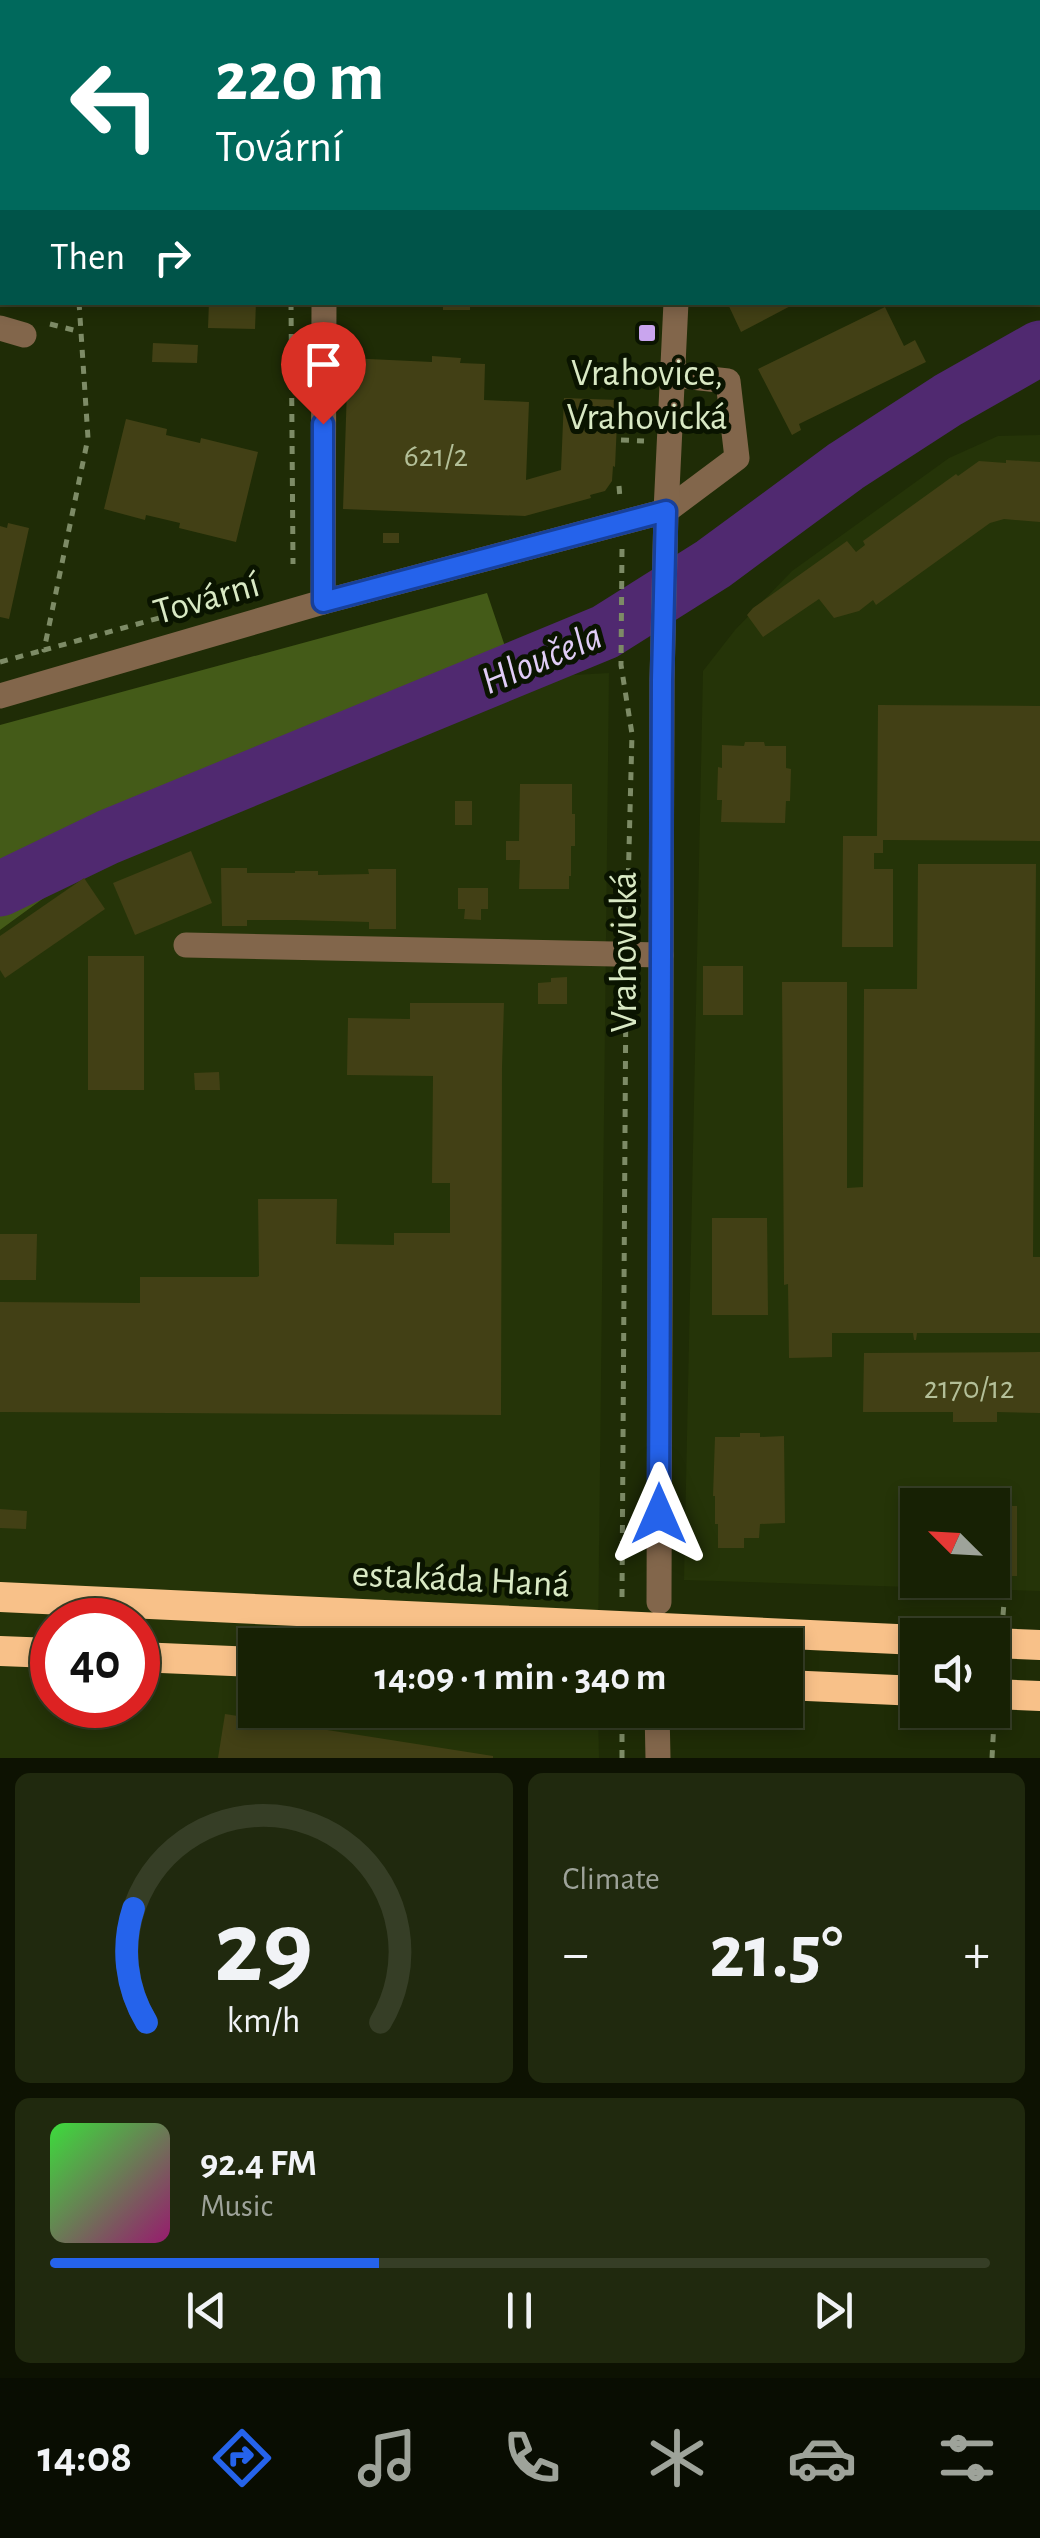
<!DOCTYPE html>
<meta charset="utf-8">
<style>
:root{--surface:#172104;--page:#20290e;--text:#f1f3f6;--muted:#9ea39a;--line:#363e26;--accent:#2563eb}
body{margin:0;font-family:"Alegreya Sans",sans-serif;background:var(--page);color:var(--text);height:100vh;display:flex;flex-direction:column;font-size:38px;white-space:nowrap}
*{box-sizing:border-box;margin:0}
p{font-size:32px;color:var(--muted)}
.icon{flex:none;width:55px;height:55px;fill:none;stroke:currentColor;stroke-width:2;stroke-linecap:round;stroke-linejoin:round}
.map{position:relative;height:1758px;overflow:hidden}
.sheet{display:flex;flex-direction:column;gap:15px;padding:15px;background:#0d1202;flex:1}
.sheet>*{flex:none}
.hud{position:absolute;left:0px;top:0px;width:1040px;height:305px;box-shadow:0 5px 15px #0003,0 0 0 2px var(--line);background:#00695c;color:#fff;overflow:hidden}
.needle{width:65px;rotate:294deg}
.tools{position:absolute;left:900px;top:1488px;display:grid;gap:20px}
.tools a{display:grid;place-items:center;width:110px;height:110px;border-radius:0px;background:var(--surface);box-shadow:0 5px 15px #0003,0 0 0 2px var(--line);font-size:50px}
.speed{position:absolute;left:30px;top:1598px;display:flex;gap:20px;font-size:50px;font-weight:700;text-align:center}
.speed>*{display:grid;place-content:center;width:130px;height:130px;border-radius:50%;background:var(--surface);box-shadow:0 5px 15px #0003,0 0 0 2px var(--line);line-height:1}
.speed .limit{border:15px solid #d22;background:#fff;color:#111}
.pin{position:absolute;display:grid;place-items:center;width:85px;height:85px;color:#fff;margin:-102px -42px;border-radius:50% 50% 50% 0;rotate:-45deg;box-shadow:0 0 10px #0007}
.pin .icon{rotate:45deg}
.me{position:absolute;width:110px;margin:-55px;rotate:0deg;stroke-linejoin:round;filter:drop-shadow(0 0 8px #0008)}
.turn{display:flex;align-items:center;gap:35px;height:210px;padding:0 50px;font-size:45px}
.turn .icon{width:130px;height:130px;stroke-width:2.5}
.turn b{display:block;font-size:70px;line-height:85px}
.then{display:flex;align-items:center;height:95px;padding:0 50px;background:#0003;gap:20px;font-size:38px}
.big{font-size:75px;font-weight:600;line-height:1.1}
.sheet .card{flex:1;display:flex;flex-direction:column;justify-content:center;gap:15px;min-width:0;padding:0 35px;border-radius:15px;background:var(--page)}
.sheet .dial{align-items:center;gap:0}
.dial svg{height:260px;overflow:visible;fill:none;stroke:var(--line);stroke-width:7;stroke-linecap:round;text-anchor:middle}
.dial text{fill:var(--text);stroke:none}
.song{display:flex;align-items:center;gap:30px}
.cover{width:120px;height:120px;border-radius:15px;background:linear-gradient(135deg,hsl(120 70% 55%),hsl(320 70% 35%))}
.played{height:10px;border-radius:5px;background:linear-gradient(90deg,var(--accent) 35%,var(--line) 35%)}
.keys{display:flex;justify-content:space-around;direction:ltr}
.heat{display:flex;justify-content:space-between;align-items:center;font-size:55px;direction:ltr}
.sheet .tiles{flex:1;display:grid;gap:15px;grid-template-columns:1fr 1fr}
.card:last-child{grid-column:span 2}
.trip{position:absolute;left:238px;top:1628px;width:565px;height:100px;border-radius:0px;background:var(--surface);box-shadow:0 5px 15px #0003,0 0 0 2px var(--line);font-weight:600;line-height:100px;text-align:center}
.menu{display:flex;height:160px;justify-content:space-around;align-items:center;background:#090d02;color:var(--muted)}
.menu .icon{width:70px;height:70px}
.menu .on{color:var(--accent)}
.menu b{font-size:45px;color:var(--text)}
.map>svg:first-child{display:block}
.built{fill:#253408;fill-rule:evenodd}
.forest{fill:#445b18}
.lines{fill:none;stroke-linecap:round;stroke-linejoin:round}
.river{stroke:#502970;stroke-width:55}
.building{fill:#424015}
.path{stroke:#7d8b66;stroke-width:5;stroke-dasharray:8 8;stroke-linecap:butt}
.minor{stroke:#82664b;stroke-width:25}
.highway{stroke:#f8c189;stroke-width:30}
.route-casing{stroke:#184099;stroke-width:25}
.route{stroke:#2563eb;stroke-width:18}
.poi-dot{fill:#c9a5ee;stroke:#0a1400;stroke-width:4}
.labels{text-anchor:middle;stroke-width:10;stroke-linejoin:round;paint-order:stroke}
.number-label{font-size:32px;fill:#b3bf98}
.poi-label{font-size:38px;fill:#d9e9c4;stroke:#0a1400}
.street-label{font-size:38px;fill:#d9e9c4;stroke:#0a1400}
.water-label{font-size:40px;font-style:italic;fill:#e1cdf7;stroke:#0a1400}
</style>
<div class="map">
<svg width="1040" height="1758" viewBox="0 0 1040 1758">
<rect width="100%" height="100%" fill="#1f2c06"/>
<!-- built -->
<g class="built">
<path d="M1040,435V1591L684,1580L703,671L735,630L792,571L949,458L998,436ZM918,1505H992V1580H918Z"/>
<path d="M609,673L598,1645H255V1710H598L599,1758H0V930L85,868L537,677ZM52,1620H138V1705H52Z"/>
</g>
<!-- forest -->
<path class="forest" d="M487,593L518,685L85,868L0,930V725Z"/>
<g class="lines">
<!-- river -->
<path class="river" d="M0,889L108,837L605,632L713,564L846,466L948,400L1040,348"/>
</g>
<!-- building -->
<g class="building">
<path d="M209,302H256L255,329L208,328Z"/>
<rect x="443" y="302" width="27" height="8"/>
<path d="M727,302H798L741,332Z"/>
<path d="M885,307L904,346L915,340L926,362L799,424L801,430L792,435L758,369Z"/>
<path d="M153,343L198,345L197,363L152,362Z"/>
<path d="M432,356L461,358L460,363L485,364L484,400L529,402L526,480L561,470L564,398L618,400L615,467L613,466L612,481L605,491L590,495L591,498L525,516L343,509L348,358L432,362Z"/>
<path d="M126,419L167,429L166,435L200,443L201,438L258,452L236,542L179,528L180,523L146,515L145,520L104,509Z"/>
<path d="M1006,460L1040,462V522L1004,519L990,523L876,605L873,600L859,611L834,618L819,599L763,637L747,615L753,608L847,541L856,552L865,545L863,541L956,474L958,476L979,461L1006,463Z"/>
<path d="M8,523L29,528L9,619L0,617V526L7,528Z"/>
<rect x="383" y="533" width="16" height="10"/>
<path d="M878,705L1040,706V841L883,840V853H874V869H893V947H842L843,836H877Z"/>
<path d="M745,742H764L765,746H786V768L791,769L790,801H786L785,823L721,822L722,800H717L718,767L722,768V745L744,746Z"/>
<path d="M520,784H572V814H575V846H571V876H569V889H519L520,860H506V841H519Z"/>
<rect x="455" y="801" width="17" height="24"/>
<path d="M191,851L212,903L135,935L113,883Z"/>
<path d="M918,864H1036L1033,1257H1040V1333H917L916,1340H914L913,1333H832V1357L789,1358L788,1284L784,1285L782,982H847V1188L863,1187L864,989H917Z"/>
<path d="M221,868H247V873H295V871H318V875L369,874L368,869H396V929H369V922L295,920H247V926H222Z"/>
<path d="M84,878L105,909L5,978L0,970V936Z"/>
<path d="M458,888H488V909H481V920L464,919L465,909H458Z"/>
<rect x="88" y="956" width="56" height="134"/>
<rect x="703" y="966" width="40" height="49"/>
<path d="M567,977V1004H538V983L551,982V978Z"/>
<path d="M410,1003H504L502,1067L501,1415L0,1412V1302L140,1303V1277H257L259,1276L258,1199H337L336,1244L394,1245V1233H450V1183H432L433,1076L347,1075L348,1018L410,1019Z"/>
<path d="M219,1072L220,1090H195L194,1073Z"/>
<path d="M712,1218H767L768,1315H712Z"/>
<path d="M0,1234H37L36,1280H0Z"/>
<path d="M1040,1352V1413L997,1412V1422H953V1412H863L864,1353Z"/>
<path d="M740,1433H760V1437L784,1436L785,1523L760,1524L759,1538H744V1548H718V1524H715V1496H713L715,1437H740Z"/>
<rect x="992" y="1506" width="25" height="70"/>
<path d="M0,1509L27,1511L26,1529L0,1528Z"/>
<path d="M225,1714L493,1756V1758H218Z"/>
</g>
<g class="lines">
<!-- path -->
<g class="path">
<path d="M59,0L60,2"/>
<path d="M303,2V0"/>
<path d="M0,65H2"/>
<path d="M79,302L88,438L44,650L159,618"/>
<path d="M291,302L293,564"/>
<path d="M50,324L81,332"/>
<path d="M621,440L644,441"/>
<path d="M619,486L620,498"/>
<path d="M622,549L621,665L632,734L627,927"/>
<path d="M0,662L44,650"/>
<path d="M622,1597L626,978"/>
<path d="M1003,1615L1005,1590"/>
<path d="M622,1758V1710"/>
<path d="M992,1758L994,1721"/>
</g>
<!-- minor -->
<g class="minor">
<path d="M334,2V0"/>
<path d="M687,2V0"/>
<path d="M1038,51L1039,0"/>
<path d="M0,328L24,335"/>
<path d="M323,602L324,302"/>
<path d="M0,696L323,602L666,511L737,458L728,381L673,375"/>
<path d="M186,945L661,955"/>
<path d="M659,1602L662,680L666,511L676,302"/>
<path d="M657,1710L658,1758"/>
</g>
<!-- highway -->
<g class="highway">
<path d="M0,1597L918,1640"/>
<path d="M992,1643L1040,1645"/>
<path d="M0,1651L52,1653"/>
<path d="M138,1657L255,1662"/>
<path d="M785,1685L918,1691"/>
<path d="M992,1694L1040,1696"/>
</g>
</g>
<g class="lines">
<defs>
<path id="route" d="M323,424V602L666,511L662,680L659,1514"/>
</defs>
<!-- route casing -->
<use href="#route" class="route-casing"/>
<!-- route -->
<use href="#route" class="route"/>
</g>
<!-- markers -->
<rect class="poi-dot" x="637" y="323" width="20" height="20" rx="5"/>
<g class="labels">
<!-- number labels -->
<g class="number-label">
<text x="436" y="466">621/2</text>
<text x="969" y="1398">2170/12</text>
</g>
<!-- poi labels -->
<g class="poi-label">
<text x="647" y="385">Vrahovice,<tspan x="647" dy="44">Vrahovická</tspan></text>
</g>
<!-- street labels -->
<g class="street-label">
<text transform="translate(206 597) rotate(-16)" y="13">Tovární</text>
<text transform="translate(623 952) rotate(-90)" y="13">Vrahovická</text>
<text transform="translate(461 1578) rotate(3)" y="13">estakáda Haná</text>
</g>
<!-- water labels -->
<g class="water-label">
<text transform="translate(541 657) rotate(-23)" y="14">Hloučela</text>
</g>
</g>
</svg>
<div class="tools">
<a><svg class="needle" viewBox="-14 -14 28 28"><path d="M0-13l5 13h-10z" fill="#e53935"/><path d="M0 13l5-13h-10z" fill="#9ea39a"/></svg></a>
<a><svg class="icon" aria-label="sound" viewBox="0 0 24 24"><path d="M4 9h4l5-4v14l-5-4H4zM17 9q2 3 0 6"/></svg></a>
</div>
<div class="speed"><div class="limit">40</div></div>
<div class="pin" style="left:323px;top:424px;background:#d93025"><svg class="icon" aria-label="arrive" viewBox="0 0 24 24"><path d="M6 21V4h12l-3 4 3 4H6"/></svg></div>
<svg class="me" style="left:659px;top:1514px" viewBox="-20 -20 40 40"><path d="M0-17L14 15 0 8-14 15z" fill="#2563eb" stroke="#fff" stroke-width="4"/></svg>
<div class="trip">14:09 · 1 min · 340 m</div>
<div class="hud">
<div class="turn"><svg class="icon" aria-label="left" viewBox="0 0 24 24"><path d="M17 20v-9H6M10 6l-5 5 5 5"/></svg><div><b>220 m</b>Tovární</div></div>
<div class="then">Then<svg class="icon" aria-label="right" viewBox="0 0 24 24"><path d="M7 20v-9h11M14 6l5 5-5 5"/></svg></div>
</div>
</div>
<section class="sheet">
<div class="tiles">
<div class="card dial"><svg viewBox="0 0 100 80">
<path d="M14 69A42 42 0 1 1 86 69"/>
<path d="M14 69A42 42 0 0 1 10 34" stroke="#2563eb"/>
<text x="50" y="56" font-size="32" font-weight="700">29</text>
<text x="50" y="72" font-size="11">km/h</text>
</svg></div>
<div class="card"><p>Climate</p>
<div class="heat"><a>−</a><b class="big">21.5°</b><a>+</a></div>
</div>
<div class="card">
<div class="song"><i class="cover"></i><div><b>92.4 FM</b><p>Music</p></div></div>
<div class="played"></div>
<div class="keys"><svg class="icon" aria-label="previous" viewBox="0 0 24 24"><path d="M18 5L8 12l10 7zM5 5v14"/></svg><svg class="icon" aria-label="pause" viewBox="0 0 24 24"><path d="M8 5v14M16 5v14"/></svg><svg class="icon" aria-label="next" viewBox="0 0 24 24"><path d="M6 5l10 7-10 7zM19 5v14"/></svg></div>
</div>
</div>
</section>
<nav class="menu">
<b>14:08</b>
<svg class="icon on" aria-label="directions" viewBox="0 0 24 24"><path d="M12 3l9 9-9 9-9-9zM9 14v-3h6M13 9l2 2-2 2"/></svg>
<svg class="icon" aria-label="music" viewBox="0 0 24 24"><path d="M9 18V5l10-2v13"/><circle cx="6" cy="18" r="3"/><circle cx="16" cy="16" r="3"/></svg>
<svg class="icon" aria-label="phone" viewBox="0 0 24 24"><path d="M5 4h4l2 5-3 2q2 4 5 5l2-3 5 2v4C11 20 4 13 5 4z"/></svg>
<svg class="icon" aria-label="climate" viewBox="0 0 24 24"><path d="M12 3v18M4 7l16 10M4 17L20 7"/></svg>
<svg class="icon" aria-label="car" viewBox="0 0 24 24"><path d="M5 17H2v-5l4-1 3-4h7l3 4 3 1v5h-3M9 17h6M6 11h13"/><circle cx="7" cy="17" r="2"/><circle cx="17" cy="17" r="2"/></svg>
<svg class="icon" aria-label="filters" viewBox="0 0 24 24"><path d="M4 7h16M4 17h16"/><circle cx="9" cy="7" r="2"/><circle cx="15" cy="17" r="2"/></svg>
</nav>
